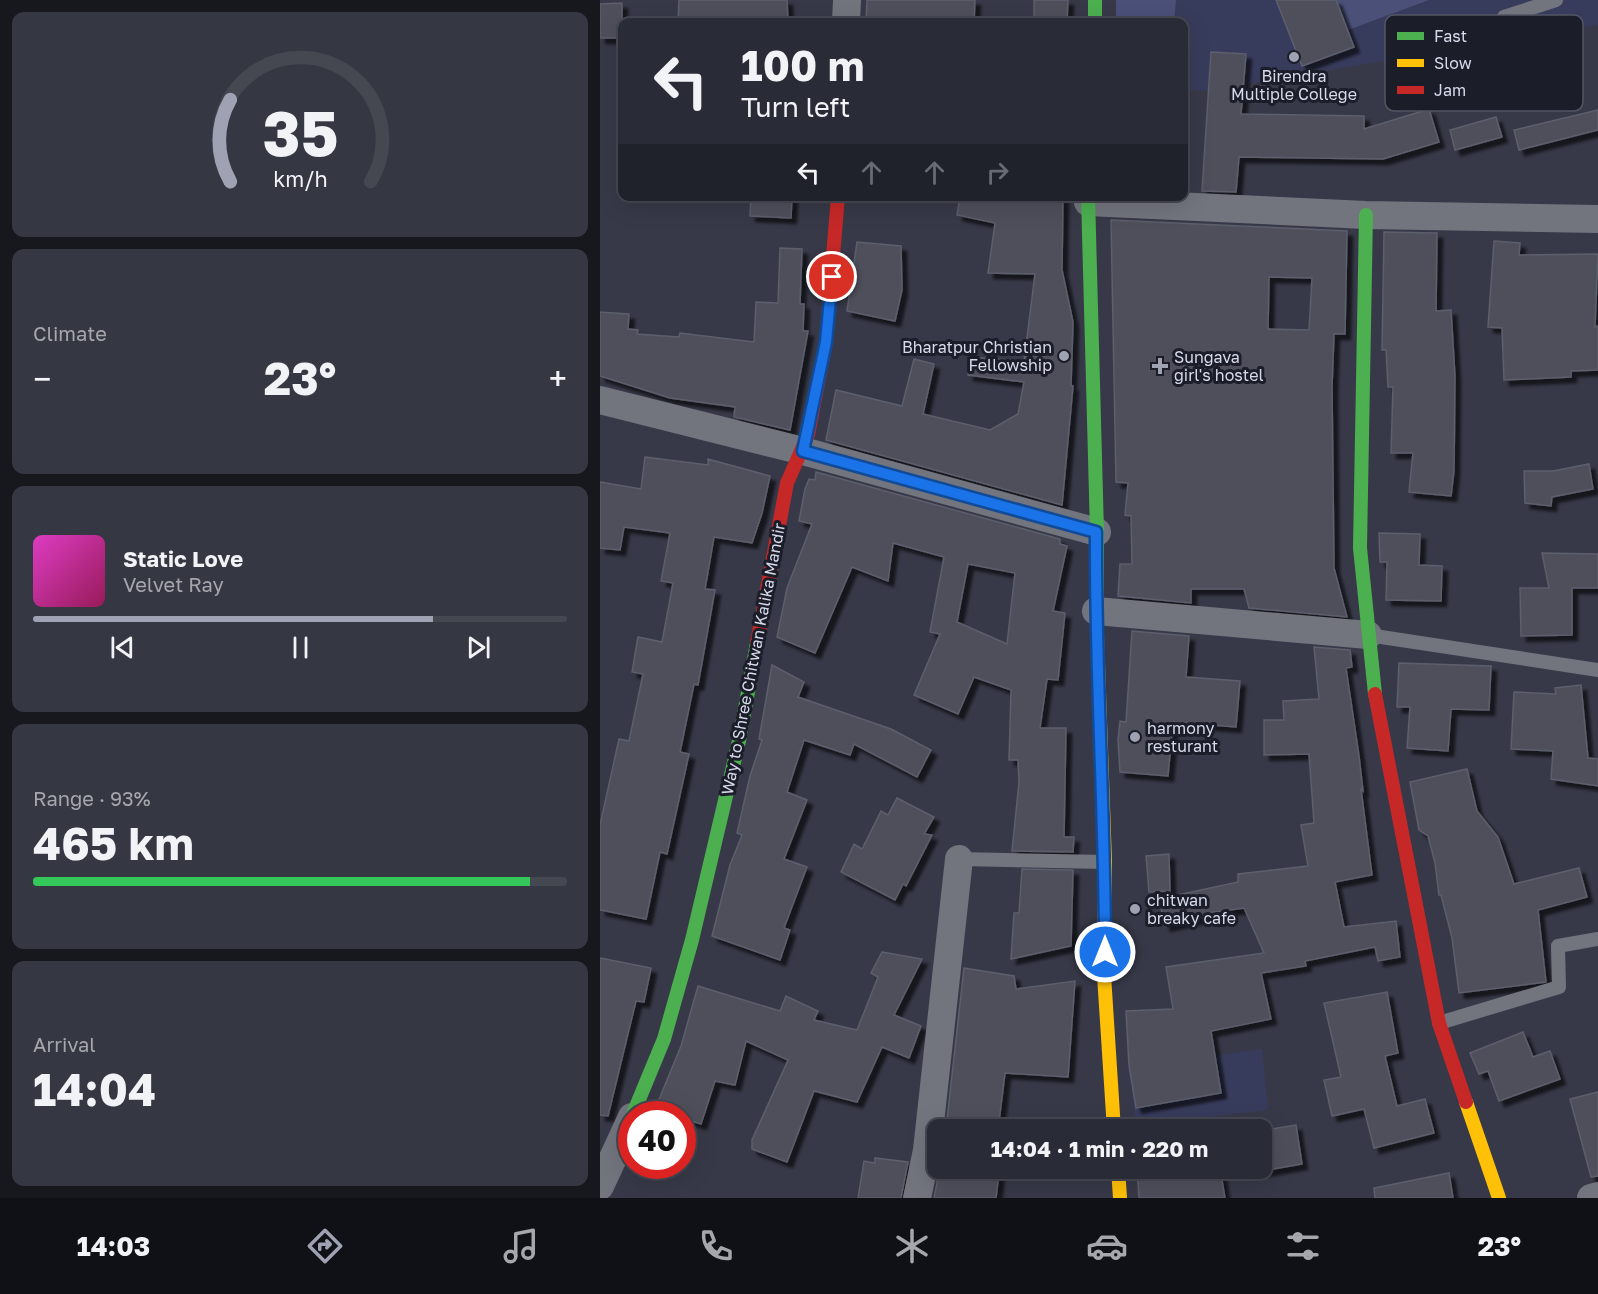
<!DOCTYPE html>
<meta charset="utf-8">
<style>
:root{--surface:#292b36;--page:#353742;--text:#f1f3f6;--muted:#a5a7ad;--line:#454751;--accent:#9fa2b2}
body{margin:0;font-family:"Golos Text",sans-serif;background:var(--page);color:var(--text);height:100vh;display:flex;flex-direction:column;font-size:22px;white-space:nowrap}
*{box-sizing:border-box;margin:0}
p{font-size:20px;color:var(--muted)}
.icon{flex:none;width:33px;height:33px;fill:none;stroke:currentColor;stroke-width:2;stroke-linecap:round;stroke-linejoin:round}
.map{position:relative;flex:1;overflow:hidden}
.sheet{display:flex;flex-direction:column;gap:12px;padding:12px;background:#17181e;width:600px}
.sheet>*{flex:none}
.hud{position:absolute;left:18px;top:18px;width:570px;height:183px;border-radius:12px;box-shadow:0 6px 24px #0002,0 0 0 2px var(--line);background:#292b36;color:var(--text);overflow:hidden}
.speed{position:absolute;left:18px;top:1101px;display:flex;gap:12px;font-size:30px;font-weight:700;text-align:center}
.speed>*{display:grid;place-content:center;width:78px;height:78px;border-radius:50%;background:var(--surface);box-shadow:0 6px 24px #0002,0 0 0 2px var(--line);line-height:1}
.speed .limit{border:9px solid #d22;background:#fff;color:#111}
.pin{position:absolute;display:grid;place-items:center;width:51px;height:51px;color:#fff;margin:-26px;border:3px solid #fff;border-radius:50%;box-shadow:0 2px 6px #0007}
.me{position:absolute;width:66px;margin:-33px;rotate:0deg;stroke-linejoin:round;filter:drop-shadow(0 0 4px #0008)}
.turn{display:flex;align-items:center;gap:21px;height:126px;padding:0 24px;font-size:27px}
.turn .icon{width:78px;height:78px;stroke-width:2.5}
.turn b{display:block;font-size:42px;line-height:51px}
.lanes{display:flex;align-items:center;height:57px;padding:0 24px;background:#0003;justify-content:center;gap:30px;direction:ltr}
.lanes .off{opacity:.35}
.big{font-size:45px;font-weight:700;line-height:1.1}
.sheet .card{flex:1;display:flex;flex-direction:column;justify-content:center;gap:9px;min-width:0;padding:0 21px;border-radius:12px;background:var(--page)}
.sheet .dial{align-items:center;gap:0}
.dial svg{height:156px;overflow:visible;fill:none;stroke:var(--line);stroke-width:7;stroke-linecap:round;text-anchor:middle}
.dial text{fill:var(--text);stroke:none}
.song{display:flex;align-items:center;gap:18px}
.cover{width:72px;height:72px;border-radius:9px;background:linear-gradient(135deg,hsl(310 70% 55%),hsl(330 70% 35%))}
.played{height:6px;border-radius:3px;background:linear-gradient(90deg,var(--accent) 75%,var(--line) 75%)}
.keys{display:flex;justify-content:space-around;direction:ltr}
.heat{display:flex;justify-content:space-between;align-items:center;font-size:33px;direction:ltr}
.charge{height:9px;border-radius:4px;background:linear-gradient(90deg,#34c759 93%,var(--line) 0)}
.trip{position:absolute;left:327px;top:1119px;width:345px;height:60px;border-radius:12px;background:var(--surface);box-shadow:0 6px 24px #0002,0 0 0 2px var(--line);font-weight:700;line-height:60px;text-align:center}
.tabs{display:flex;height:96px;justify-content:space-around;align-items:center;background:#101116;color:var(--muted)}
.tabs .icon{width:42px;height:42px}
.tabs .selected{color:var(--accent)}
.tabs b{font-size:27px;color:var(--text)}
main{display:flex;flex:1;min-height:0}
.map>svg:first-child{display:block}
.built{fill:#383c5c}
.green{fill:#4b5079}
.building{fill:#4f505c;stroke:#5c5e6c;stroke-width:1.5;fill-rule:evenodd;filter:url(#shadow)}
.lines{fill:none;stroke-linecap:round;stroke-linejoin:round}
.path{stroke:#6f717a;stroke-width:4;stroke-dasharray:4.5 4.5;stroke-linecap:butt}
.lane{stroke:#72747e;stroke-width:14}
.street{stroke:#72747e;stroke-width:28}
.fast{stroke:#4caf50;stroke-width:14}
.slow{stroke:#ffc107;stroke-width:14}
.jam{stroke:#c62828;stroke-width:14}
.route-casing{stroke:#114b97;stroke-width:15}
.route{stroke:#1a73e8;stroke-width:10}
.poi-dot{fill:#9fa2b2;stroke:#1b1d29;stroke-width:2}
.labels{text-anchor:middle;stroke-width:6;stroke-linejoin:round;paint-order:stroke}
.poi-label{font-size:16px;fill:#d7daeb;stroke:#1b1d29;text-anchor:start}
.street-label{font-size:16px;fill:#d7daeb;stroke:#1b1d29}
.key{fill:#1b1d29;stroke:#535663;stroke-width:1.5}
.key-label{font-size:16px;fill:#d7daeb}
</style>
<main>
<section class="sheet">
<div class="card dial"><svg viewBox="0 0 100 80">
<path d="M14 69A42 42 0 1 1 86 69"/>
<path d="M14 69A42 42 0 0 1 14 27" stroke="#9fa2b2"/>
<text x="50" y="56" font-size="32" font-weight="700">35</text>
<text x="50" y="72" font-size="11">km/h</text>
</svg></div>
<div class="card"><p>Climate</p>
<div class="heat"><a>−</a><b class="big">23°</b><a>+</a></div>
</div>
<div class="card">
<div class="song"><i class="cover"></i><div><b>Static Love</b><p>Velvet Ray</p></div></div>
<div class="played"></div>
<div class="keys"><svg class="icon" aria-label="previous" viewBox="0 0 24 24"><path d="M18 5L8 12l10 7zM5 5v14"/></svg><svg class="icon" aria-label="pause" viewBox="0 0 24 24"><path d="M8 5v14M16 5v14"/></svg><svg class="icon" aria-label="next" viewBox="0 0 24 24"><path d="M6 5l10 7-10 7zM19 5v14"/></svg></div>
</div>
<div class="card"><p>Range · 93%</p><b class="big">465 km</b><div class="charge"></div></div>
<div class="card"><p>Arrival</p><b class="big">14:04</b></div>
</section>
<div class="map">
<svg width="998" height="1198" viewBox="0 0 998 1198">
<defs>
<filter id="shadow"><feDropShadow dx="5.5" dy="5.5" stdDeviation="1.5" flood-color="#0009"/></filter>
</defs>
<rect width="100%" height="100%" fill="#373948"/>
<!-- built -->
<g class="built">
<path d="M576,0H998V25L607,91L584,90V22H574Z"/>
<path d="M662,1049L668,1110L536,1125L528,1068Z"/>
</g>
<!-- green -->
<g class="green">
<path d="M516,0H576L574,22H516Z"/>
<path d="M736,0H829L748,30Z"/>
</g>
<!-- building -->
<g class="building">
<path d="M79,0H187L188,21L78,22Z"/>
<path d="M267,0H375L374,22H266Z"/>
<path d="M434,0H468L467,22H434Z"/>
<path d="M676,0H736L754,47L702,66Z"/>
<path d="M22,3V38H0V4Z"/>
<path d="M611,52L646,54L641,114L764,116V129L829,109L839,142L783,159L639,157L636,192L602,191Z"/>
<path d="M998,110V130L919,150L914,130Z"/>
<path d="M896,117L902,137L855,150L850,130Z"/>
<path d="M151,196H192L191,218L150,216Z"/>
<path d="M360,196H463L462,270L473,322L471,386H473L462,505L226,440L236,390L302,406L314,359L334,364L323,414L390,430L418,414L424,382L368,375L370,357L424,361L435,274L388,273L395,223L357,215Z"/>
<path d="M511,220L747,231L745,334H734L732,387L734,568L747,617L649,608L644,589H591V603L518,596L520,564H532L531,516L525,515L528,483L516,482ZM669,277L712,278L709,330L668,329Z"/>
<path d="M784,232L837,233L836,311L851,310L855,377L854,471L851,496L809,492L813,453H791L793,387H788L786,350H782Z"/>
<path d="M894,241L920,243L919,255L998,254L995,327L998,326V370L971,371V377L904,380L902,328L888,327Z"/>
<path d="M257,242L301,246L302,290L295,321L247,311Z"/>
<path d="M180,248L202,249L200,304H204L203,331H208L190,430L134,417L135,407L70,398L0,376V312L29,314L28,329L38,330L37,334L79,337L80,333L154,342L156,302L178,303Z"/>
<path d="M45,457L108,465V459L170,476L162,513L152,543L114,537L105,589L115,590L98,685L94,684L80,752L89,754L67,854L60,852L46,919L0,910V825L19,739L29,741L43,674L32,672L38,637L62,642L73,583L61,581L70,533L24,527L20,550L0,548V482L41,489Z"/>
<path d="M989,464L993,489L952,497L951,506L925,503L924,471H953Z"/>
<path d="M216,472L460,539V544L467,546L453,611L465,613L458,680L447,679L440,728H466L464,837H474L473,852L412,851L419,782L418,760H409L411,690L374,677L358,714L314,695L340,634L330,632L344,557L293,543L288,581L252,567L215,653L177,637L187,588L212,524L199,521L205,489L209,479L215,480ZM368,564L415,573L407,644L357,622Z"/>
<path d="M779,533L820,534L819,565L842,566L841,601L786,600L787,562H780Z"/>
<path d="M942,553L998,554V588H972V635L921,636L920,588H949Z"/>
<path d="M532,631L589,636L586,677L640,681L636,727L573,722L568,776L520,772L518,740L520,721L526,722Z"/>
<path d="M714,647L750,650L752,667L746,668L759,756L763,791L761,789L772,875L735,882L744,927L796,921L800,957L778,961L775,947L705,961L706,966L661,973L671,1019L611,1031L621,1093L536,1108L529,1065L526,1011L573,1009L566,967L664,953L644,908L608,913V916L565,926L559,899L638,882V874L708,866L701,825L714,823L709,754L664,755V720H684L683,701L719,699Z"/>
<path d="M799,663L891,666L889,710L851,709L848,751L807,748L810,707H797Z"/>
<path d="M172,665L204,682L198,697L291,729L331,750L317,777L254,744L250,755L204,740L187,792L207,800L184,859L207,867L184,928L190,930L180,960L112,936L130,865L142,835L137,833L150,776L162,740L159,739Z"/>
<path d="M981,685L988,758L998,759V786L951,779L953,751L911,749L914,692L956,694L955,688Z"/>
<path d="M867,769L877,811L898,837L914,884L979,868L987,897L938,910L946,982L859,993L852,938L841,895H839L835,863L828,836L819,830L810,782Z"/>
<path d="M297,798L334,817L324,834L332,835L306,886L303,884L295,900L241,872L254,844L262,849L281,811L288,815Z"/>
<path d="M569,854L570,891L549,892L546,856Z"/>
<path d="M422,869L473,870L471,946L411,959L414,913H419Z"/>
<path d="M282,952L322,959L294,1015L321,1026L309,1058L282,1047L257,1102L214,1091L187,1162L152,1149V1140L188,1060L146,1041L135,1085L115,1081L101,1124L82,1118V1114H53L81,1046L98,986L180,1011L186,996L218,1011L214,1020L257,1030L278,977L271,973Z"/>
<path d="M0,958L51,968L44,1002L36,1001L8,1116L0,1115Z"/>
<path d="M364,968L414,976L416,989L475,981L468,1077L405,1073L398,1130H357L358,1121L347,1120Z"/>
<path d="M787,992L798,1053L785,1056L797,1106L825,1099L834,1133L774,1148L764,1109L732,1116L724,1080L741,1077L724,1003Z"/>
<path d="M923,1032L933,1057L950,1051L960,1079L899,1101L888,1071L879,1074L870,1053Z"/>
<path d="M998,1092V1176L991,1177L970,1099Z"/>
<path d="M696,1125L702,1164L662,1171V1146L673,1144L672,1129Z"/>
<path d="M275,1158L308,1162L301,1198H258L264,1161L275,1163Z"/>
<path d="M340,1168L399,1173L396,1198H334Z"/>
<path d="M620,1168L625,1198H539L537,1169Z"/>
<path d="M849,1173L853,1198H775L774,1188Z"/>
</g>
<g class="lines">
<!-- path -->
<path class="path" d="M24,20L39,22"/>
<!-- lane -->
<g class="lane">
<path d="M904,17L956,0"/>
<path d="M768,635L998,670"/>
<path d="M359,859L505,862"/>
<path d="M839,1023L959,987L958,946L998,939"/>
</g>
<!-- street -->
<g class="street">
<path d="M246,22L247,0"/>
<path d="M488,202L766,215L998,219"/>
<path d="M0,400L203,451L497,532"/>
<path d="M496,611L768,635"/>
<path d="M0,1186L32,1117"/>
<path d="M317,1198L327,1150L359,859"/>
<path d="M991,1198L998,1196"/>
</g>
<!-- fast -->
<g class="fast">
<path d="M495,0V22"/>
<path d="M488,196L497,532V635"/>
<path d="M766,215L760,548L775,694"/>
<path d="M33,1114L64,1039L92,940L139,741L157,643"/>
</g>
<!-- slow -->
<g class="slow">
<path d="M497,635L505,862L504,975L514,1130"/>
<path d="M866,1102L899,1198"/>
<path d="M518,1168L520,1198"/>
</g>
<!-- jam -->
<g class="jam">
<path d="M157,643L187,483L208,435L226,342L238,196"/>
<path d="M775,694L839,1023L866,1102"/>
</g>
</g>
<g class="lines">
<defs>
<path id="route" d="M232,277L226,342L203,451L496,532C495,672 505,812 505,952"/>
</defs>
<!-- route casing -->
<use href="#route" class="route-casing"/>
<!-- route -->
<use href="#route" class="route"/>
</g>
<!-- markers -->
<g class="poi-dot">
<circle cx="694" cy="57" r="6"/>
<circle cx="464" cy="356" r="6"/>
<path d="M557 357h6v6h6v6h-6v6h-6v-6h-6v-6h6z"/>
<circle cx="535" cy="737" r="6"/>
<circle cx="535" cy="909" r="6"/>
</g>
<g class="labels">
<!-- poi labels -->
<g class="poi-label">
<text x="694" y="82" text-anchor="middle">Birendra<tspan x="694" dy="18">Multiple College</tspan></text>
<text x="452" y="353" text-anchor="end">Bharatpur Christian<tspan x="452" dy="18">Fellowship</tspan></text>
<text x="574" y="363">Sungava<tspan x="574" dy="18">girl's hostel</tspan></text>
<text x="547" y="734">harmony<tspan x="547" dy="18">resturant</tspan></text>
<text x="547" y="906">chitwan<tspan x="547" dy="18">breaky cafe</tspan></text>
</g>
<!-- street labels -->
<g class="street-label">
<text transform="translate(153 659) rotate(-79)" y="6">Way to Shree Chitwan Kalika Mandir</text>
</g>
</g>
<!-- legend -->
<rect x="785" y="15" width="198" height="96" rx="9" class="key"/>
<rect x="797" y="32" width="27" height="8" fill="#4caf50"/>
<rect x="797" y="59" width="27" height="8" fill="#ffc107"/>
<rect x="797" y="86" width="27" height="8" fill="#c62828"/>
<g class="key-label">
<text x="834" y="42">Fast</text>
<text x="834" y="69">Slow</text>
<text x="834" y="96">Jam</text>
</g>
</svg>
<div class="speed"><div class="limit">40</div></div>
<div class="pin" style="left:232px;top:277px;background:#d93025"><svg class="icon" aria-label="arrive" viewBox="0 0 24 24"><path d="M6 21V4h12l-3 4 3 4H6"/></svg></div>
<svg class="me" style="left:505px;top:952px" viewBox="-20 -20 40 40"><circle r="17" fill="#1a73e8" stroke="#fff" stroke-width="3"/><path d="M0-11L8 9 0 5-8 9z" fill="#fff"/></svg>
<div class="trip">14:04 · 1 min · 220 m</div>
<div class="hud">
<div class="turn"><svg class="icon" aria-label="left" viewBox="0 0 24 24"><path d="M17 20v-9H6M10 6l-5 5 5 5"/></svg><div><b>100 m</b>Turn left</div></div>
<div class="lanes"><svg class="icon" aria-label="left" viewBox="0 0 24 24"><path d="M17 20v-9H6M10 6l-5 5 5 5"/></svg><svg class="icon off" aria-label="ahead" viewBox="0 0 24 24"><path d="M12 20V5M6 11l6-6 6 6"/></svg><svg class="icon off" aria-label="ahead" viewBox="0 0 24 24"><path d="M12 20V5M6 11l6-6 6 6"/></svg><svg class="icon off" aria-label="right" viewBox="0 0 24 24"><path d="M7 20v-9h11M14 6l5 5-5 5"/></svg></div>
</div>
</div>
</main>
<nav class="tabs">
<b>14:03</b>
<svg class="icon selected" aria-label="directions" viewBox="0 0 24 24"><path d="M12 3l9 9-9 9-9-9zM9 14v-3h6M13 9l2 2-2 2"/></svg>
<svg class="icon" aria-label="music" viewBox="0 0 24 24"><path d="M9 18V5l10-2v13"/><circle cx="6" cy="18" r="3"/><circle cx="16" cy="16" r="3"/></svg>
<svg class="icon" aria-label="phone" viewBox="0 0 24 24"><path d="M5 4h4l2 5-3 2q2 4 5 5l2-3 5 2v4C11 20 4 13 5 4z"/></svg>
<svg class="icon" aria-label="climate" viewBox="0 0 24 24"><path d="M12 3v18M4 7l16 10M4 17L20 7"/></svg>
<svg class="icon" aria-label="car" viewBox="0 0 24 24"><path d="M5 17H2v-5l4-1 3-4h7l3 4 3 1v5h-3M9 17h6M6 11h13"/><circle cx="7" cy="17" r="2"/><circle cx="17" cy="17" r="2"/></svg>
<svg class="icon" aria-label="filters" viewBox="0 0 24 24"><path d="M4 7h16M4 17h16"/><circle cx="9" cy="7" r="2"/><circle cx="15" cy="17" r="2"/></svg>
<b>23°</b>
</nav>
